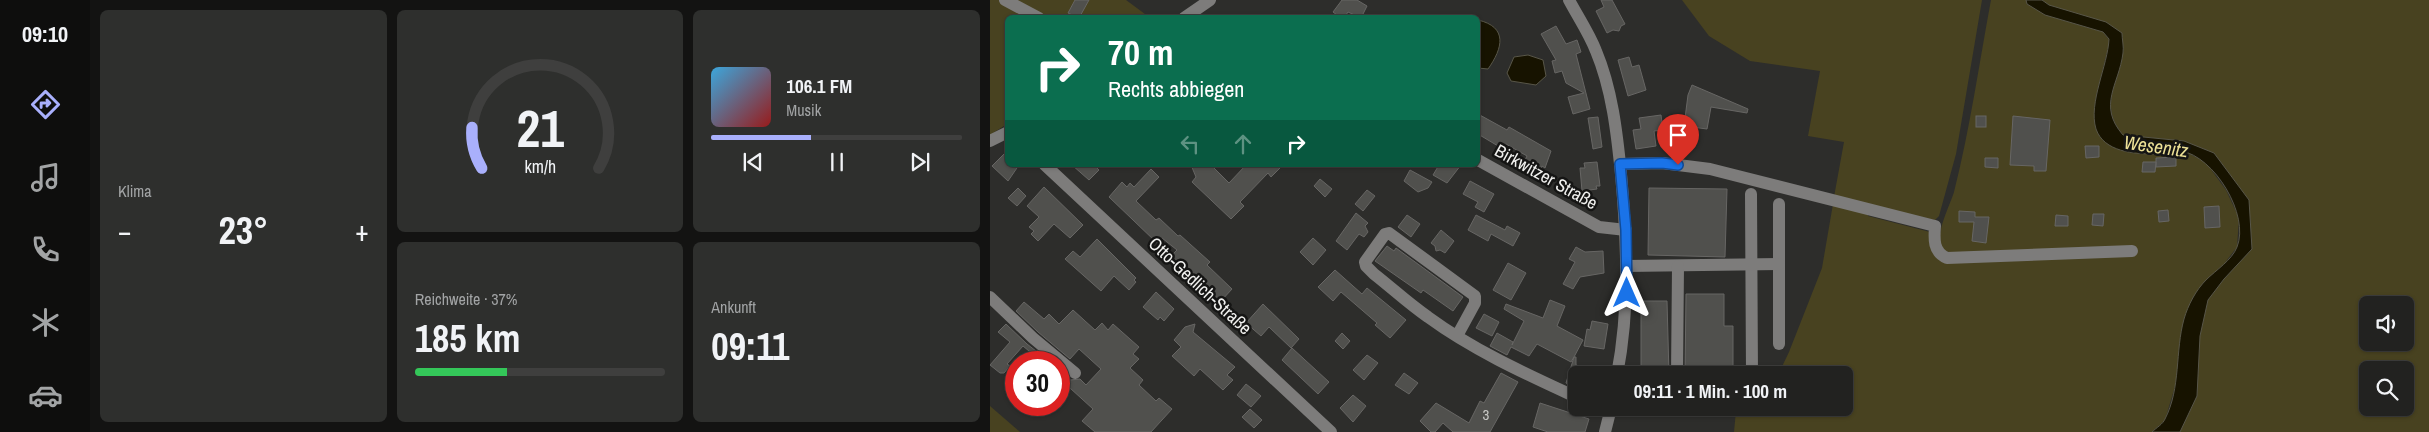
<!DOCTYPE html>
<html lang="de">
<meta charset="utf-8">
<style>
:root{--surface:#222220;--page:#2e2f2d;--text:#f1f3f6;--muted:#a2a4a5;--line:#3f3f3e;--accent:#a9b0fc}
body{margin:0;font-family:"Archivo Narrow",sans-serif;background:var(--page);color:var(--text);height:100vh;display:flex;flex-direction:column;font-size:19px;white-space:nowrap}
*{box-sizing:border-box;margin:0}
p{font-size:16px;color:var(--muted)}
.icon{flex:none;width:28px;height:28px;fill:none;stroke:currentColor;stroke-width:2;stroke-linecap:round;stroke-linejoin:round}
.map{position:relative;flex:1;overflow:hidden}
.details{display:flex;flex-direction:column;gap:10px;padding:10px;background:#131312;width:900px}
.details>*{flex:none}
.banner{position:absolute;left:15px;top:15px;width:475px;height:152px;border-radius:8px;box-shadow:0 1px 4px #0004,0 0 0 1px var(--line);background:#0b6e4f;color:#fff;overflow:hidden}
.buttons{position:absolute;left:1369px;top:296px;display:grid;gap:10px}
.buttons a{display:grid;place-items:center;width:55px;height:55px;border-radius:8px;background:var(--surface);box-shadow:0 1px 4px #0004,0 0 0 1px var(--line);font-size:25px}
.speed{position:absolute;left:15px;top:351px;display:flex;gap:10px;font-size:25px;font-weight:700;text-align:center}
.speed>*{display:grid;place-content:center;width:65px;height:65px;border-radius:50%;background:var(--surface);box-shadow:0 1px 4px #0004,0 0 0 1px var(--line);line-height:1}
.speed .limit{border:8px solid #d22;background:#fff;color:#111}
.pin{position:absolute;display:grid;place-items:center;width:42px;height:42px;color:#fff;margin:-51px -21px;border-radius:50% 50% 50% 0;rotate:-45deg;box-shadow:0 0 5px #0007}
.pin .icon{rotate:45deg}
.me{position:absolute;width:55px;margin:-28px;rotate:0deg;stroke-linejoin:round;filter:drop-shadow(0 0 4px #0008)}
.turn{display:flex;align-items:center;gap:18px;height:105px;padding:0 20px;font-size:22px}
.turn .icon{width:65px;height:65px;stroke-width:2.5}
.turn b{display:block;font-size:35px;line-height:42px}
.lanes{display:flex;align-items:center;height:48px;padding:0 20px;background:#0003;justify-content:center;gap:25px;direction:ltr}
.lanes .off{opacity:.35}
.big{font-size:38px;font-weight:700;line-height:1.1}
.details .card{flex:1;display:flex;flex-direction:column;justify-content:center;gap:8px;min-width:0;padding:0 18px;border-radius:8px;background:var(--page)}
.details .dial{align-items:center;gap:0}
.dial svg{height:130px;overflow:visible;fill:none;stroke:var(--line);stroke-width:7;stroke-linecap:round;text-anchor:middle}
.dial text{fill:var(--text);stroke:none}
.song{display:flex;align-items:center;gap:15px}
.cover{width:60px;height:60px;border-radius:8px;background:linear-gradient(135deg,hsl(200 70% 55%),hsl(0 70% 35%))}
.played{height:5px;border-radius:2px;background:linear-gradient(90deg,var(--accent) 40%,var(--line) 40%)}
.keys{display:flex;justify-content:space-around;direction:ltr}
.heat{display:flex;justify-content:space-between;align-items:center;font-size:28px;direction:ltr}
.charge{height:8px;border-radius:4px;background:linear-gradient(90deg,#34c759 37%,var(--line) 0)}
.details .tiles{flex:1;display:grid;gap:10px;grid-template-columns:repeat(3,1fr)}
.card:first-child{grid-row:span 2}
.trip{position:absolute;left:578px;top:366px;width:285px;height:50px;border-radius:8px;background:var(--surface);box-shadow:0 1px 4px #0004,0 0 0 1px var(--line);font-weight:700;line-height:50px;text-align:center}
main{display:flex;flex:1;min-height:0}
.tab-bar{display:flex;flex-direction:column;width:90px;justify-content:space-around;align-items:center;background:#0e0e0d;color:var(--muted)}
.tab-bar .icon{width:35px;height:35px}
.tab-bar .on{color:var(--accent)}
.tab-bar b{font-size:22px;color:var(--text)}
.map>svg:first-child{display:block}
.green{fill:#484220;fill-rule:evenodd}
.water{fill:#171300;stroke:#585648}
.building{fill:#50504d;stroke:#676664}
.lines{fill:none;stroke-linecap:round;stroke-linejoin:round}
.minor{stroke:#7d7c7b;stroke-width:12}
.route-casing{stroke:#114b97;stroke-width:12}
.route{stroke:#1a73e8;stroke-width:9}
.labels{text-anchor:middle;stroke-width:5;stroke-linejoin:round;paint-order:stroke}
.number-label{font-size:15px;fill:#c9c9c6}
.street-label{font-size:18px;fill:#f1f1ef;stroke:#151514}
.water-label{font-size:19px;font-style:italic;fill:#ede196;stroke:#151514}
</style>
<main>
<nav class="tab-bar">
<b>09:10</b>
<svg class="icon on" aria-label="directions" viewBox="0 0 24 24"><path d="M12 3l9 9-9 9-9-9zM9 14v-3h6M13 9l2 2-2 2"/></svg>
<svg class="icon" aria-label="music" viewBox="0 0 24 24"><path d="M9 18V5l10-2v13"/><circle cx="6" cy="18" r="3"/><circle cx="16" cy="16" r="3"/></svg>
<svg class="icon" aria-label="phone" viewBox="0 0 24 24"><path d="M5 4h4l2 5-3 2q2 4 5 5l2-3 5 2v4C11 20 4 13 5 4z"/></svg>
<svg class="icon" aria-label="climate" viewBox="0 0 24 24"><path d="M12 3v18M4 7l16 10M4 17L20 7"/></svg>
<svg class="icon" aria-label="car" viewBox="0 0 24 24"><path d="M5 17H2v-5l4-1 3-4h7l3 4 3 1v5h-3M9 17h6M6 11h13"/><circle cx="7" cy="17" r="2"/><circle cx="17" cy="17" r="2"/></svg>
</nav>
<section class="details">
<div class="tiles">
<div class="card"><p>Klima</p>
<div class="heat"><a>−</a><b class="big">23°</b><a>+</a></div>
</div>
<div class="card dial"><svg viewBox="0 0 100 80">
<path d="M14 69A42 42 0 1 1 86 69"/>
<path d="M14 69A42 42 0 0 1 8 44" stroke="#a9b0fc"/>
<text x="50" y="56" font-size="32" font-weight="700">21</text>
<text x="50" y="72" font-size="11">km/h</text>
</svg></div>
<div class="card">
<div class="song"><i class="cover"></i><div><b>106.1 FM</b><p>Musik</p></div></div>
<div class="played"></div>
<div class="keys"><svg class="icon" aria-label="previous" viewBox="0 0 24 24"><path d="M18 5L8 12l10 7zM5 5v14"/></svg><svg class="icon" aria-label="pause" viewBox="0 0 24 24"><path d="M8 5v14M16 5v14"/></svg><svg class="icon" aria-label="next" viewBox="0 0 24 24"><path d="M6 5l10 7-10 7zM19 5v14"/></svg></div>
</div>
<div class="card"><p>Reichweite · 37%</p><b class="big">185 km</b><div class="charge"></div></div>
<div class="card"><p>Ankunft</p><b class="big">09:11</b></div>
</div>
</section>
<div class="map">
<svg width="1439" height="432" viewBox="0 0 1439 432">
<rect width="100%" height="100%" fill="#2d2d2b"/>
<!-- green -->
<g class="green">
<path d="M0,0H136L159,17L18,18L17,124L0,135Z"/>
<path d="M692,0H992L966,154L949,216L945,220L844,197L854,142L818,136L830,71L760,61L719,36Z"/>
<path d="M1001,0H1036L1037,4L1055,15L1113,32L1119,40V44L1106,96V128L1165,154L1191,150L1210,159L1217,164L1236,190L1249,218L1247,247L1234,264L1215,281L1194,318L1186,383L1175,420L1162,432H744L746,411L776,413L778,408H854V375H788L799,352L832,268L843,204L878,213V216L940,232L943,251L987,254C978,253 956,256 951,247C945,234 960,205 964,192C980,129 989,64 1001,0Z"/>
<path d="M1052,0H1439V432H1190L1207,396L1210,336L1218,300L1234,279L1262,249L1259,200L1224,153L1194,141L1133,135C1108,104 1129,85 1133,53C1134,47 1132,39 1132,33L1058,5ZM1378,305H1415V342H1378ZM1378,370H1415V408H1378Z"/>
<path d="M0,406L30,432H0Z"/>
</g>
<!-- water -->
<g class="water">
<path d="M1036,0H1052L1059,5L1116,22L1132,33C1132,39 1134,47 1133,53C1129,85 1107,105 1133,135L1194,141L1224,153L1259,200L1262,249L1234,279L1218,300L1210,336L1207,396L1190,432H1162C1166,428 1173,424 1175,419C1191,388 1185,351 1194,319C1198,305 1206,290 1216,280C1226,270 1242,260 1247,247C1260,215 1224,156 1191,151C1183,149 1173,154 1165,154C1144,154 1114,152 1106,129C1098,103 1118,65 1119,39L1113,32L1055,15L1037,4Z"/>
<path d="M488,20C518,27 513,48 498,69L488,68Z"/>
<path d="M538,55L553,60L556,76L546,85L521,81L517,73L524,57Z"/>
</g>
<!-- building -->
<g class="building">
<path d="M85,0H99L89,18L78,13Z"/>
<path d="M352,0H367L377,6L371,18L358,12L354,18H351L343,12Z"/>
<path d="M611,0H622L635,24L631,26L629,31L623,30L617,33L606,11L614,7Z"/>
<path d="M566,26L576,44L587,40L591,52L586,54L600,109L583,114L578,97L594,93L576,83L572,71L565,73L562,61L566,60L551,34Z"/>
<path d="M639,57L642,67L649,65L656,90L638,96L628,60Z"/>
<path d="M702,85L758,109L757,113L721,107L717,129L694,126L698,95Z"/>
<path d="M488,114L517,130L519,127L561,151L555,168L552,166L551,169L543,170L542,164L535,160L537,156L516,144L513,149L488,134Z"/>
<path d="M671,115L673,130L664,131L666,146L646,149L643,130L651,129L649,118Z"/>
<rect x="986" y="116" width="10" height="11"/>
<path d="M1023,116L1060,120L1056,171H1044V166L1020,165Z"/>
<path d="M608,117L612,147L603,149L598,118Z"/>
<path d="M1095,146H1109V157L1096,158Z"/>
<path d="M18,150V165H29L18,181L2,166Z"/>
<path d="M1186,157V166L1166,167V158Z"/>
<path d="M995,158H1008V168L995,167Z"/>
<path d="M607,162L610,186H606L607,189L592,191L590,168H595L594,163Z"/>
<path d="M1153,162H1166L1165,172H1152Z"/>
<path d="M82,165H104L109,170L99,180Z"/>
<path d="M201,165H221L239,183L256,165H293L281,177L278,173L250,202L254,206L241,219L202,182L206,177Z"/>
<path d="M449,165H471L457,183L443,175Z"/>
<path d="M161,169L169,177L146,201L166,220L169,218L188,236L190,235L220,262L217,265L242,289L231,301L181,256L187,250L172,238L167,243L119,197L132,182L137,187L140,183L144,187Z"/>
<path d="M420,170L442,182L438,188L428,192L414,181Z"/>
<path d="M330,179L342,189L335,197L324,186Z"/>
<path d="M480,181L504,194L494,212L485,207L488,202L473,194Z"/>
<path d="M54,187L93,225L80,238L64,224L48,241L41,234L44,231L39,227L49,217L37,206Z"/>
<path d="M28,188L36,196L27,206L18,198Z"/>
<path d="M659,188L737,189L735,257L658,255Z"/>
<path d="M377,190L385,196L373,211L365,204Z"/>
<path d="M1229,206L1230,227L1215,228L1214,207Z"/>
<path d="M1178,210L1179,221L1169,222L1168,211Z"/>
<path d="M969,211L985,212V217H999L996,243L982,241L984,222H969Z"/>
<path d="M366,213L378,223L375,226L378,232L374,237L369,234L357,250L346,241Z"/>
<path d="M1103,214H1114L1113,226L1102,225Z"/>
<path d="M417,215L430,224L421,237L408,227Z"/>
<path d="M486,215L515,230L517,226L530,233L523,246L501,234L498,241L478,230Z"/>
<path d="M1066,215L1078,216V226H1065Z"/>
<path d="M451,230L464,241L455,253L450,250L446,251L445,246L441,243Z"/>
<path d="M323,238L336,250L323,265L310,252Z"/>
<path d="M107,239L146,278L144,280L146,282L139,290L124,276L111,291L75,259L83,251L90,257Z"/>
<path d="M397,246L404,251L406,248L473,297L463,311L433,290L431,293L385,261Z"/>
<path d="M586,247L595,252L613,251L614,273L590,277L583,289L573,284L585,262L579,259Z"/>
<path d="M518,263L536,273L521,300L503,290Z"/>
<path d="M345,270L372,294L377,288L416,320L400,338L385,325L387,323L351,292L343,301L328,287Z"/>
<path d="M166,292L184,309L174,321L170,317L168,320L153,307Z"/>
<path d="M696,294H734V326H743V375H695Z"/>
<path d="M560,300L575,306L567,326L593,340L584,357H586V365L611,373V375H586V388L576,383L584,357L581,362L547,344L539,356L521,347L517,355L500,346L507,333L523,342L522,345L534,321L514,309L516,304L553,318Z"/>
<path d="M651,301H677L679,375H651Z"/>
<path d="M34,302L54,319L59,314L69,324L83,310L105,330L112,323L118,330L123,324L149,347L143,354L149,359L140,368L153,380L149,385L166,401L169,398L182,409L161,432H105L92,421L103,409L69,378V370L80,380L90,379L96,385L111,369L89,349L80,359L48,332L26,311Z"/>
<path d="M273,304L309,339L301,348L279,327L271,336L256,323Z"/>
<path d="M494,314L509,322L502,336L486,328Z"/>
<path d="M602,321L618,324L614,349L594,346L597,329L600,330Z"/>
<path d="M16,324L37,344L60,362H52L33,346L17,364L20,366L14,373H10L0,365L20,342L8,332Z"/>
<path d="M205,324L203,332L245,367L237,375L243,380L233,390L210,369L204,376L182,356L191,347L184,340L195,327Z"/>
<path d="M352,333L360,341L353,349L345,341Z"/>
<path d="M302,348L339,382L328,394L292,360Z"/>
<path d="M377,355L388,363L374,380L363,370Z"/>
<path d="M414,373L428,383L419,394L405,385Z"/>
<path d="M511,373L528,382L500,432H463L453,423L445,432H441L430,421L446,403L479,423L490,401L494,403Z"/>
<path d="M256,384L271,396L261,407L247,395Z"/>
<path d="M363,395L376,406L363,422L350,408Z"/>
<path d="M550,403L599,419L595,432H558L543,427Z"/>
<path d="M260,409L272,420L264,428L252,417Z"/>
</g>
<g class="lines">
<!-- minor -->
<g class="minor">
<path d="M15,0L49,18"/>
<path d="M579,0C588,17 599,33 606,51C622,89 627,133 631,174C637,241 640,308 627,375"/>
<path d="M194,18L220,0"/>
<path d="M0,141L18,132"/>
<path d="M488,160L609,227L636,230"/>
<path d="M630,164L672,163L720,169L945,226C944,239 943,252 957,258L1142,251"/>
<path d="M55,165L341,432"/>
<path d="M761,194L762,375"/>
<path d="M789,204V344"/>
<path d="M636,266L789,264"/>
<path d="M0,297L43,338L85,373"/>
<path d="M467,336L485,303V296L399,233L395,234L375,262L376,266L384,274C402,288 419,304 438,317C483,350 536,374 586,397"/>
<path d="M687,375L688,266"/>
<path d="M608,408L620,413"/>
<path d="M615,432L621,408"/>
</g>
</g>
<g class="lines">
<defs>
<path id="route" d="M637,293L636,230L630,164L672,163L688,165"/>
</defs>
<!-- route casing -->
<use href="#route" class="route-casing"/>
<!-- route -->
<use href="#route" class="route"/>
</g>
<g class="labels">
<!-- number labels -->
<g class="number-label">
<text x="496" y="420">3</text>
</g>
<!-- street labels -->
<g class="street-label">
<text transform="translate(556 177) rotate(29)" y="6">Birkwitzer Straße</text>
<text transform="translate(210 286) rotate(43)" y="6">Otto-Gedlich-Straße</text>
</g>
<!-- water labels -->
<g class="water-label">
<text transform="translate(1166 146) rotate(8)" y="7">Wesenitz</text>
</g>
</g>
</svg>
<div class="buttons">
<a><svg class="icon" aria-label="sound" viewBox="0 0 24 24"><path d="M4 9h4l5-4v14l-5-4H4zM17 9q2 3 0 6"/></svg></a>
<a><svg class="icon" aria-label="search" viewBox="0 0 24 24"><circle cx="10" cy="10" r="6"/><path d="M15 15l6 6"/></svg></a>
</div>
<div class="speed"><div class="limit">30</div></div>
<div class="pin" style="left:688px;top:165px;background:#d93025"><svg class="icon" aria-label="arrive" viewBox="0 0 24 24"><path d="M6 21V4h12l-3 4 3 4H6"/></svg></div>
<svg class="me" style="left:637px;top:293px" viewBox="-20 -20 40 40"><path d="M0-17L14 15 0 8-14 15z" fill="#1a73e8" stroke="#fff" stroke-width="4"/></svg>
<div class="trip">09:11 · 1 Min. · 100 m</div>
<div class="banner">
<div class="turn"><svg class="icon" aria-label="right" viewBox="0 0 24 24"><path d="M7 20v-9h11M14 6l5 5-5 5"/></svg><div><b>70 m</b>Rechts abbiegen</div></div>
<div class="lanes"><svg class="icon off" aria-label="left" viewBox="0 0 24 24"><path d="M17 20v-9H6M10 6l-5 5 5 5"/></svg><svg class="icon off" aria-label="ahead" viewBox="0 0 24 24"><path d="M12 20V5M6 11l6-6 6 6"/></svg><svg class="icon" aria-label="right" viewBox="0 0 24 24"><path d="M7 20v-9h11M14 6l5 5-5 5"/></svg></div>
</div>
</div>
</main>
